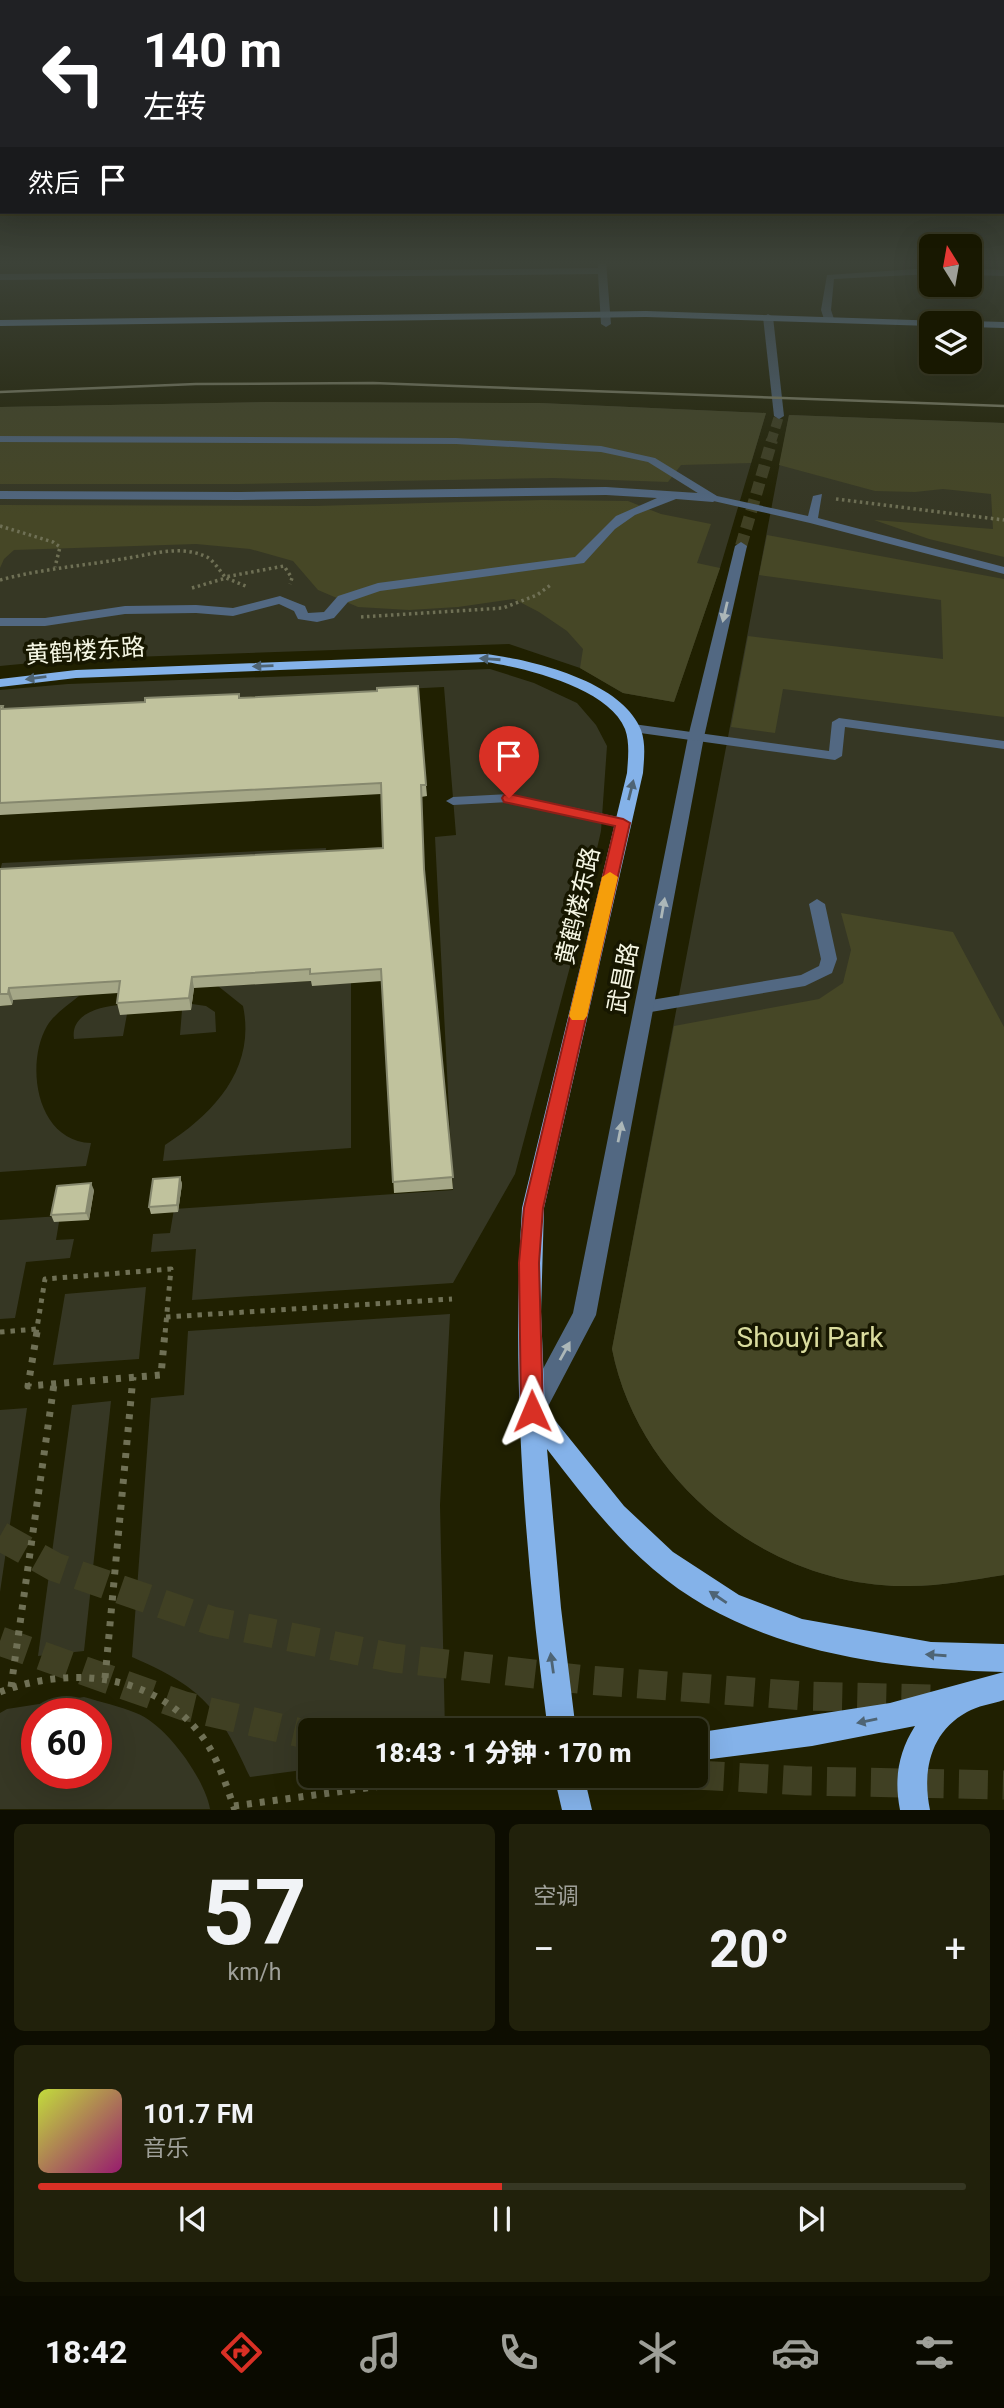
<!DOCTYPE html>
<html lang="zh">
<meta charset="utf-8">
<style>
:root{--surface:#181801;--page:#21210b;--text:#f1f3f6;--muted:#9fa099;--line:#363723;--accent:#d93025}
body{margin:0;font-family:Roboto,"Noto Sans SC",sans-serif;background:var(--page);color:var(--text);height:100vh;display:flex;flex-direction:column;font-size:26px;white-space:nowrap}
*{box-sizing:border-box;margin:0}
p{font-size:23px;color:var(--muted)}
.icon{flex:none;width:38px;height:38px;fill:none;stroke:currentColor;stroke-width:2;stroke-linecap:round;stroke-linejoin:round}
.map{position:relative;height:1810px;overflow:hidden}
.sheet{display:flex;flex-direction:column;gap:14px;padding:14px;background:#0d0d01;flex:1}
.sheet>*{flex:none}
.banner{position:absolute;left:0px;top:0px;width:1004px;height:214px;box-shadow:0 7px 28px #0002,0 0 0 2px var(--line);background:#202124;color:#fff;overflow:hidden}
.needle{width:46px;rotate:349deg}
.tools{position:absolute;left:919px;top:234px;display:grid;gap:14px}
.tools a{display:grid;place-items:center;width:63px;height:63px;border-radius:10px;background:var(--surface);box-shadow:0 7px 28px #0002,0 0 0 2px var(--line);font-size:35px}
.speed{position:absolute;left:21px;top:1698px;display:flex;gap:14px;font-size:35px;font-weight:700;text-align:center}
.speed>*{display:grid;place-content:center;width:91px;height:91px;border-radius:50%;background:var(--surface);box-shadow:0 7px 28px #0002,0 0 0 2px var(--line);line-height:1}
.speed .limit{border:10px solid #d22;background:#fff;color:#111}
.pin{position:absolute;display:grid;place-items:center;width:60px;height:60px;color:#fff;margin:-72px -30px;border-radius:50% 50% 50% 0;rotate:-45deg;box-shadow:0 0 7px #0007}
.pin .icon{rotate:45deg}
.me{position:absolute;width:77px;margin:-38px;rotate:359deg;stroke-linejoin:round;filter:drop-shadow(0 0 5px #0008)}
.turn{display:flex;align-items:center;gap:24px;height:147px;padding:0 28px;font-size:32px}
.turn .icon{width:91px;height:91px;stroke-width:2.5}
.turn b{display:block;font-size:49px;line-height:60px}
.then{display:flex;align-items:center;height:66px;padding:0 28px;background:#0003;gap:14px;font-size:26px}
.big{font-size:52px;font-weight:800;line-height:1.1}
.sheet .tile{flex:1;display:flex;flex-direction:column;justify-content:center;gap:10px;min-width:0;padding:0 24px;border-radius:10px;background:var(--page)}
.sheet .dial{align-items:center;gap:0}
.dial b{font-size:91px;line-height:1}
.song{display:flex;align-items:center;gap:21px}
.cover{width:84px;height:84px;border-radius:10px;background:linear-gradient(135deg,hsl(70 70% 55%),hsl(320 70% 35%))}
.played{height:7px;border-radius:4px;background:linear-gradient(90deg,var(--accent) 50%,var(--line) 50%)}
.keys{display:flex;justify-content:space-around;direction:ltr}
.heat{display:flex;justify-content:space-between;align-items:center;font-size:38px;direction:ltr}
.sheet .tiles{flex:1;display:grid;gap:14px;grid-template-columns:1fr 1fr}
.tile:last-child{grid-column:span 2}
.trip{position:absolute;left:298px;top:1718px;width:410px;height:70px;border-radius:10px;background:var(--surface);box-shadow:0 7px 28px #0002,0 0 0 2px var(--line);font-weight:800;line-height:70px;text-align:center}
.tab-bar{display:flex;height:112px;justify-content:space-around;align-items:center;background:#0a0a00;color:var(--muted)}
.tab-bar .icon{width:49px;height:49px}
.tab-bar .on{color:var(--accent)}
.tab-bar b{font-size:32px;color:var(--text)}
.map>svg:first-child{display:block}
.green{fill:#363724;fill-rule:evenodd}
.forest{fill:#464726}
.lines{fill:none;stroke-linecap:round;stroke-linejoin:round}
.tertiary-tunnel-far1{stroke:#404023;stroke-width:10;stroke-dasharray:10 5;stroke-linecap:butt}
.tertiary-tunnel{stroke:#404023;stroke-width:12;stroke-dasharray:12 6;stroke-linecap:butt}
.trunk-tunnel{stroke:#404023;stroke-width:29;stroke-dasharray:29 15;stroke-linecap:butt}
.path-far2{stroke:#6f7055;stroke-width:3.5;stroke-dasharray:2.5 3.5;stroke-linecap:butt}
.path-far1{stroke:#6f7055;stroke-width:5;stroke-dasharray:4.5 6;stroke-linecap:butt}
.path{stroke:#6f7055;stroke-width:7;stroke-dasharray:5 8;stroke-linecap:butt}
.service{fill:#526882;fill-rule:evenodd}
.pedestrian{fill:#526882;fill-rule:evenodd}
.minor{fill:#526882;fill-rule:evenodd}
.tertiary{fill:#526882;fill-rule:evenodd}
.secondary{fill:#6e91bc;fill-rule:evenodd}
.primary{fill:#84b2e9;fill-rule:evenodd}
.rail{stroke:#88896f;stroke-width:2.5}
.wall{fill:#a5a787}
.shaded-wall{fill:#86886e}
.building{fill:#c0c29d;stroke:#86886e;stroke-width:2}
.oneway{fill:#acb7b8}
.oneway2{fill:#4e6474}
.route{fill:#d93025;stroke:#8d1f18;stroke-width:2}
.slow{fill:#f59e0b}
.labels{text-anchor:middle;stroke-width:7;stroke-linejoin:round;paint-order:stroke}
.street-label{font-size:24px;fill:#f6f7e4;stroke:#171700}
.near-park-label{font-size:28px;fill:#dadc9e;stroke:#171700}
</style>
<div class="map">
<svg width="1004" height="1810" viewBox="0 0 1004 1810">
<rect width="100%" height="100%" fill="#202001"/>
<!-- green -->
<g class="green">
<path d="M267,402L540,403L766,413L720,568L674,702L623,693L580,668L509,644L74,659L0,666V407Z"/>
<path d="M789,415L1004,423V1575C971,1580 937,1587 903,1586C767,1585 638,1482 612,1349Z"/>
<path d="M490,669L534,683L577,703L596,725L607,746L601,831L571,963L515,1174L453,1283L192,1300L196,1249L151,1252L153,1234L170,1233L174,1209L453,1190L435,837L456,835L444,687L0,709V690L68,684Z"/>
<path d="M326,848L325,859L0,871L2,863Z"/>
<path d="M311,981L351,983V1148L163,1161L165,1145C215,1113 256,1068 243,1006L218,986Z"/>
<path d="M79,996C68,1005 55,1013 47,1026C25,1064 36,1141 91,1143L86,1166L0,1172V1006L12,1005L13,1000Z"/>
<path d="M192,1004L206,1006L215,1012L216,1032L180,1035L182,1010H191Z"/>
<path d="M121,1005L120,1014H127L123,1036L74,1039C70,1013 102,1006 121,1005Z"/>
<path d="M60,1216L56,1240L74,1239L70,1258L26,1262L15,1318L0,1319V1220Z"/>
<path d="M146,1287L139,1359L53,1365L65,1294Z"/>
<path d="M450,1314L440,1505L445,1731H310V1769L250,1777C218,1708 204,1688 132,1657L151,1398L184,1395L188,1331Z"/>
<path d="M111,1401L84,1651L38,1656L72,1405Z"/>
<path d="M27,1408L0,1592V1410Z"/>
<path d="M84,1697C101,1702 119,1706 136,1713C166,1724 205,1779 210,1809H0V1713L7,1709ZM37,1713H96V1773H37Z"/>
</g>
<!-- forest -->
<g class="forest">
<path d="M267,402L540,403L766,413L751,463L681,465L668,482L554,478L237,484H0V407Z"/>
<path d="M789,415L1004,423V557L929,539L874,520L993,529L991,494L943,489L915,492L875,491L779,465Z"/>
<path d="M543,500L628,501L661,514L711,524L697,563L720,568L674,702L623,693L580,668L583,649L567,631L539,612L514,599L458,607L409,610L358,607L318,590L293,561L250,549L196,544L14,550L4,559L0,568V505L314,506Z"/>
<path d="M767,535L1004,579V717L783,689L775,733L731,727L748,636L943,659L941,600L759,575Z"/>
<path d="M841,913L953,932L1004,1027V1575C971,1580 937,1587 903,1586C767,1585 638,1482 612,1349L674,1026L819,999L843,983L851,950Z"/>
</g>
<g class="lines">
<!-- tertiary-tunnel-far1 -->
<path class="tertiary-tunnel-far1" d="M771,442L779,416"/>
<!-- tertiary-tunnel -->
<path class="tertiary-tunnel" d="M741,546L772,440"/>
<!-- trunk-tunnel -->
<g class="trunk-tunnel">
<path d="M0,1536L55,1567L212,1621L394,1658L587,1680L805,1696L933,1699"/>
<path d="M0,1641L184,1706L310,1735"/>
<path d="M695,1775L806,1781L1004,1785"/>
</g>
<!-- path-far2 -->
<g class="path-far2">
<path d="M836,499L1004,520"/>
<path d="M0,526L53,542L60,547L55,567"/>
<path d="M0,580C41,569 81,566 122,559C150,555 180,544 207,557C214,561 220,571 225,577L284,566L292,578L290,584"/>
<path d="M192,588L226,578L248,587"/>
<path d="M361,617L503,608L537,595L552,584"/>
</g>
<!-- path-far1 -->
<g class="path-far1">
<path d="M166,1317L452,1299"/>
<path d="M0,1332L37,1329"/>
<path d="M36,1334L45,1279L171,1269L165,1334"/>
</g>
<!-- path -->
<g class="path">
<path d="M37,1332L28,1386L161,1375L165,1332"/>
<path d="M105,1678L133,1377"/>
<path d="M11,1687L54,1384"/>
<path d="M0,1692C74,1664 162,1674 208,1745C220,1765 227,1788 235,1810"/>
<path d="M234,1806L447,1777"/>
</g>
<!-- service -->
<g class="service">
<path d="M0,436L456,438L601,446L655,458L717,496L808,516L813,496L822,494L818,518L1004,567V574L810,523L709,500L648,462L601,452L456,444L0,442Z"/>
<path d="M839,718L1004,741V749L845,727L842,756L835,760L633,732L626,728L633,724L829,751L832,722Z"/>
<path d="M509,794L623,818L630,823L623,828L509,802L453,805L446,801L453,797Z"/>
<path d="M817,899L825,904L837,959L832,973L805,986L645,1013L639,1011L636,1007L639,1003L645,1001L801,975L819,966L821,959L809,904Z"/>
</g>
<!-- pedestrian -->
<path class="pedestrian" d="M606,487L713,494L719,498L713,502L676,499L635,515L615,529L584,563L380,591L348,602L334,618L317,622L298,619L294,611L279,604L233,616L196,613L125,614L45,626H0V618H45L125,606L196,605L233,608L280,596L305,606L308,613L324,612L338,596L378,583L575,557L616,516L657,498L606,495L240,500L0,499V491L240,492Z"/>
<!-- minor -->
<g class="minor">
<path d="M598,262H606L611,324L606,327L601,324L598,274L0,280V274L598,268Z"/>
<path d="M931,268V274L834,279L831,310L834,319L829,322L824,319L821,310L827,275Z"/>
<path d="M970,269L1004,270V276L970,275Z"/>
<path d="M696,732L704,737L596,1315L543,1416L534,1419L525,1416L522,1408L573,1313L688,737Z"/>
</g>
<!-- tertiary -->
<g class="tertiary">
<path d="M768,314L773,317L784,416L779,419L774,416L763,317Z"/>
<path d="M741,542L747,546L704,737L696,742L688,737L735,546Z"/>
</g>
<!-- secondary -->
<g class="secondary">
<path d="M646,311L943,321L948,324H931V326L646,317L0,326V320Z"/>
<path d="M970,321L1004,322V328L970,327V324H965Z"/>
</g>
<!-- primary -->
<g class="primary">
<path d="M486,654C532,660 622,681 641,730C646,744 644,759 643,773L544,1208L541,1312L545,1408L624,1506L673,1552L739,1595L802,1619L931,1642L1004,1644V1672C883,1669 748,1651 653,1569C612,1534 580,1492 547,1449L561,1608L576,1731H548C525,1558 511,1382 522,1208L627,773C628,759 630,743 625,729C609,688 525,668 486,662L76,678L0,687V679L76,670Z"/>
<path d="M1004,1672V1700C992,1704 977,1706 967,1712C930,1732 922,1772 930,1810H900C894,1779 898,1753 915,1726L812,1746L695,1761V1733L890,1703Z"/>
<path d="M554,1776H584L592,1810H562Z"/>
</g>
<!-- rail -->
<path class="rail" d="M0,392L196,384L373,383L1004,406"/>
</g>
<!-- wall -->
<g class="wall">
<path d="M240,698L426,785L427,796L421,797L424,871L453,1189L394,1193L382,981L312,986L311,981L194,988L191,1010L120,1015L117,1003L118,993L13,1000L12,1005L0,1006V869L383,848L381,794L0,815V706H3L4,709Z"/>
<path d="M180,1177L182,1184L178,1212L151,1214L149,1207Z"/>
<path d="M94,1190L89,1220L54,1222L51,1215Z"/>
</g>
<!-- shaded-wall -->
<g class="shaded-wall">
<path d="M192,977L194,988L191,1010L189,998Z"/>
<path d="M9,988L13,1000L12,1005L8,994Z"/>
<path d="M180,1177L182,1184L178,1212L177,1205Z"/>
<path d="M91,1183L94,1190L89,1220L86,1213Z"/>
</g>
<!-- building -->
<g class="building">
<path d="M418,686L426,785H421L424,869L453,1177L393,1182L381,969L310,974V969L192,977L189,998L117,1003L120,981L9,988L8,994H0V869L383,848L381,783L0,803V706H3L2,709L145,702V698L239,694V698L377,691V688Z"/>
<path d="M180,1177L177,1205L149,1207L153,1179Z"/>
<path d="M91,1183L86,1213L51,1215L57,1186Z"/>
</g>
<!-- one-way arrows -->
<defs><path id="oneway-solid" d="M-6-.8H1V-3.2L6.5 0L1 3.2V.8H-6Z" transform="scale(1.75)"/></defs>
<g class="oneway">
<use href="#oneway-solid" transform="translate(725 612) rotate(103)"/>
<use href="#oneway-solid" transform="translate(663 908) rotate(-80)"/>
<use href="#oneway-solid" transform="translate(620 1132) rotate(-79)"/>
<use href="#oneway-solid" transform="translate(565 1351) rotate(-61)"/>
</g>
<g class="oneway2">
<use href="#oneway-solid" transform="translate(490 659) rotate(-176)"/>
<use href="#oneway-solid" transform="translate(263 666) rotate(178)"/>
<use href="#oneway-solid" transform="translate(36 678) rotate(173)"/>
<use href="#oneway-solid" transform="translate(631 790) rotate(-76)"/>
<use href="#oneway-solid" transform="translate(718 1597) rotate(-146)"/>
<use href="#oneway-solid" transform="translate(936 1655) rotate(-176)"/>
<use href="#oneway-solid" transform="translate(552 1663) rotate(-98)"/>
<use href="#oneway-solid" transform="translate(867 1721) rotate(168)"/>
</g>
<!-- sky -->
<linearGradient id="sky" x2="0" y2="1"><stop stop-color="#121201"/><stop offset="0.51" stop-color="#3c4238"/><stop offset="1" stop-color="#3c4238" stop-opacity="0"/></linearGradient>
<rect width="1004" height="516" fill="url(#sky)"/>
<!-- route -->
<path class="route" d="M509,794L623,819L630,823L543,1208L539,1263L543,1411L540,1418L532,1421L524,1418L521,1411L519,1263L524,1208L615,826L504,802L502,798L504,795Z"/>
<!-- slow -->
<path class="slow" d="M610,872L618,877L587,1016L584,1020H572L569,1016L602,877Z"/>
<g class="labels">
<!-- street labels -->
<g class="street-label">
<text transform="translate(85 651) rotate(-4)" y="8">黄鹤楼东路</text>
<text transform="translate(578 906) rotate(-77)" y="8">黄鹤楼东路</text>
<text transform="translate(623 978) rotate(-79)" y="8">武昌路</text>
</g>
<!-- near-park labels -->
<g class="near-park-label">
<text x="810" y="1347">Shouyi Park</text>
</g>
</g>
</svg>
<div class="tools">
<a><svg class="needle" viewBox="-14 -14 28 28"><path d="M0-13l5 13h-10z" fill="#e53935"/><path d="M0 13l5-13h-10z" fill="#9fa099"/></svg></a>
<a><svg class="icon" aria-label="layers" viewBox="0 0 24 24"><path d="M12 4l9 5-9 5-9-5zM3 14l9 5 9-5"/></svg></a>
</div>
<div class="speed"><div class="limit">60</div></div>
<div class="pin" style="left:509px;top:798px;background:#d93025"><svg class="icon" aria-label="arrive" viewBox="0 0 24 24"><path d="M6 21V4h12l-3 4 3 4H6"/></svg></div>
<svg class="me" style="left:532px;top:1411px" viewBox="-20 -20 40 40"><path d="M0-17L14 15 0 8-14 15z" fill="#d93025" stroke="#fff" stroke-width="4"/></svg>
<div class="trip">18:43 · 1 分钟 · 170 m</div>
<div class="banner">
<div class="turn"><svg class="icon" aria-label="left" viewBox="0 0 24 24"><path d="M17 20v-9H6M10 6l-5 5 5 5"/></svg><div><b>140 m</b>左转</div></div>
<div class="then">然后<svg class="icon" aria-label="arrive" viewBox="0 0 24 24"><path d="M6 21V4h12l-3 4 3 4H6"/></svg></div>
</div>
</div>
<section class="sheet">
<div class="tiles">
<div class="tile dial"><b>57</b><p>km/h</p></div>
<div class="tile"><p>空调</p>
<div class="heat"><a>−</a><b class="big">20°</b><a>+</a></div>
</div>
<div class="tile">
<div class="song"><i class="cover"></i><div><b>101.7 FM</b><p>音乐</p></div></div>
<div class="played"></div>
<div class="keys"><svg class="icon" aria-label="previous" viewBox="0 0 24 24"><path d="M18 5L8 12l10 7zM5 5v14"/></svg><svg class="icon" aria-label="pause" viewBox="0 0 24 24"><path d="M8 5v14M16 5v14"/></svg><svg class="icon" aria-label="next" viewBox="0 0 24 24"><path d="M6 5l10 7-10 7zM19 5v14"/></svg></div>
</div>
</div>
</section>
<nav class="tab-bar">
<b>18:42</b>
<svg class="icon on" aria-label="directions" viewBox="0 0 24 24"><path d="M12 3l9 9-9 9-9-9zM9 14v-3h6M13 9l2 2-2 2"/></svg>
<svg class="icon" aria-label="music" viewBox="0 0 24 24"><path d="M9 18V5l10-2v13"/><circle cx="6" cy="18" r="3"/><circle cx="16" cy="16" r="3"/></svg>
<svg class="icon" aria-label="phone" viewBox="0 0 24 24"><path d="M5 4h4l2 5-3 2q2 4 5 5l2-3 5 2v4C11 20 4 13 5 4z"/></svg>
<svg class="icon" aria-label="climate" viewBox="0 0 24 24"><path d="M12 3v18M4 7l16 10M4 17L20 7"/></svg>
<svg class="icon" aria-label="car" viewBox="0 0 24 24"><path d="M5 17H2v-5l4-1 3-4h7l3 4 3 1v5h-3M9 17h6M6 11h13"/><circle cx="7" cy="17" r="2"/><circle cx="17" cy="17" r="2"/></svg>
<svg class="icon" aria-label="filters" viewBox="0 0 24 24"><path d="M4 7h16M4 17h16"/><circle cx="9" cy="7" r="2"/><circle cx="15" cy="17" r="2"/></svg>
</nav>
